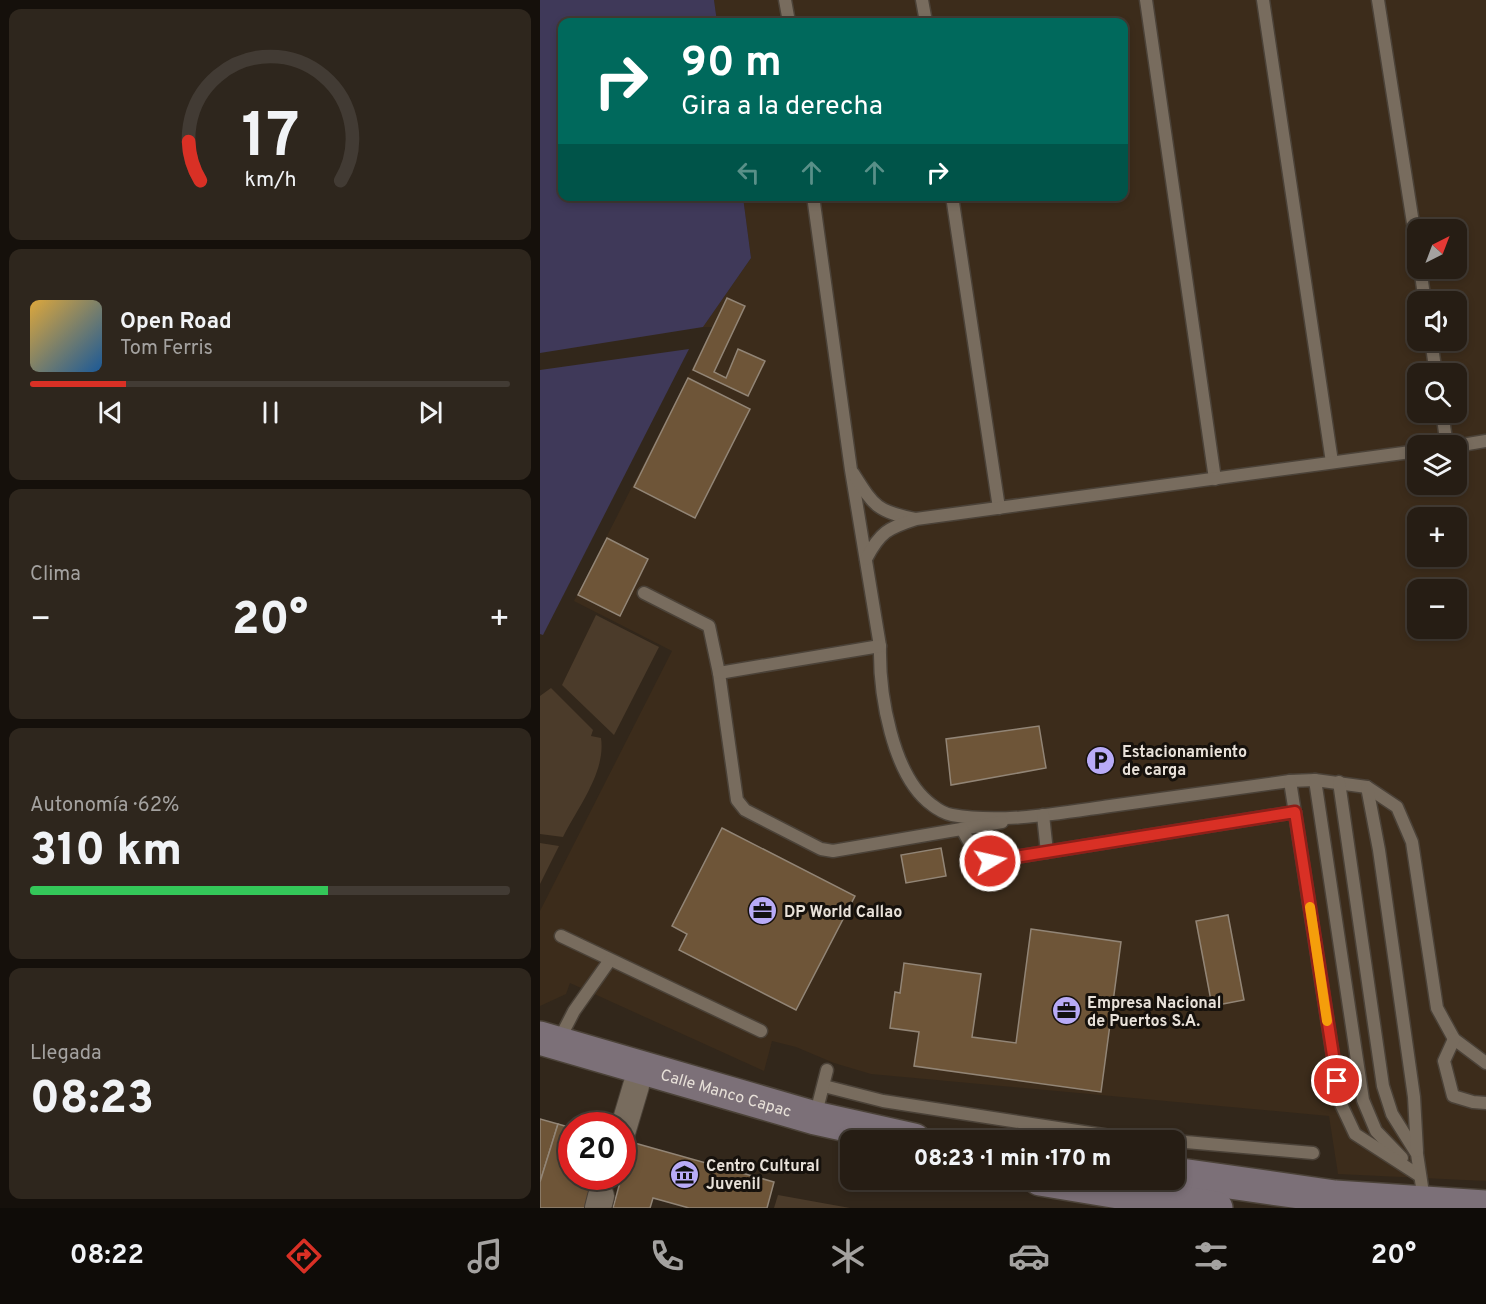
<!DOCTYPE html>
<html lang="es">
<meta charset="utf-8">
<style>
:root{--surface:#261d14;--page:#2e261d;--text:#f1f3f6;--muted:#a4a2a0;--line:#423b34;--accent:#d93025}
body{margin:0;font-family:Overpass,sans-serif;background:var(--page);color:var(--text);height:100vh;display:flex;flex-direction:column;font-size:22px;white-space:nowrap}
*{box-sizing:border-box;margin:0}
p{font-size:20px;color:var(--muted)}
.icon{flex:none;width:33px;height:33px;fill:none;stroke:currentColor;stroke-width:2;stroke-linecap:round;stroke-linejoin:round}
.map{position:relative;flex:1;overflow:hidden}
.drawer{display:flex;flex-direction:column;gap:9px;padding:9px;background:#15100b;width:540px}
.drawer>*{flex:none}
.banner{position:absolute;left:18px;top:18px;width:570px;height:183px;border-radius:12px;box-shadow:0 3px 9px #0003,0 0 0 2px var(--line);background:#00695c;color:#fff;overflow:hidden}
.needle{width:39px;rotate:42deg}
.tools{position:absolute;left:867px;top:219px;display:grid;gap:12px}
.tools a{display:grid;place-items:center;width:60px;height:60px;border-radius:12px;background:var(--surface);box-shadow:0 3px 9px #0003,0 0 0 2px var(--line);font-size:30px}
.speed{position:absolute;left:18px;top:1112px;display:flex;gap:12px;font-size:30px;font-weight:700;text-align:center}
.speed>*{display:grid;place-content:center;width:78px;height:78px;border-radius:50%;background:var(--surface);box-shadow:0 3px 9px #0003,0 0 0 2px var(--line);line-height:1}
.speed .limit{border:9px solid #d22;background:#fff;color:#111}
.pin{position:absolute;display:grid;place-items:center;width:51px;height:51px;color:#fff;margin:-26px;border:3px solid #fff;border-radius:50%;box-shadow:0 2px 6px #0007}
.me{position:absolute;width:66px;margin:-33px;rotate:81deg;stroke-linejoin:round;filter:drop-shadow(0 0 4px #0008)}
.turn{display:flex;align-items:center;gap:21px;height:126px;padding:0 24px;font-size:27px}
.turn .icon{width:78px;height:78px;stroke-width:2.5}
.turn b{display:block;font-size:42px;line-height:51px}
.lanes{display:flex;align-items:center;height:57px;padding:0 24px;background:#0003;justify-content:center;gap:30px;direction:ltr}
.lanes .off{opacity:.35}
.big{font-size:45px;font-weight:800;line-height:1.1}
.drawer .tile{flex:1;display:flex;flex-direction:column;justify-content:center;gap:9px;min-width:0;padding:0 21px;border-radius:12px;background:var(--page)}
.drawer .dial{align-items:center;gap:0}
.dial svg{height:156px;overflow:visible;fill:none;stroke:var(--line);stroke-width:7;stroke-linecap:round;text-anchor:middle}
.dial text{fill:var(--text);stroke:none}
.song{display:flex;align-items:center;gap:18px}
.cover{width:72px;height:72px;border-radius:9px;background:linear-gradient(135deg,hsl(40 70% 55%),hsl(210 70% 35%))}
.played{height:6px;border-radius:3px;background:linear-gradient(90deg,var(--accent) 20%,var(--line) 20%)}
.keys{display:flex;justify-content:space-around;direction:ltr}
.heat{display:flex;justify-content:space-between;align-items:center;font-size:33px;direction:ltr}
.charge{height:9px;border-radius:4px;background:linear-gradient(90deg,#34c759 62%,var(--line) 0)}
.trip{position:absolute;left:300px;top:1130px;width:345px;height:60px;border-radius:12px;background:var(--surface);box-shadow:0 3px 9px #0003,0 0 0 2px var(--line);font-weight:800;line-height:60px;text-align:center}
.menu{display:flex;height:96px;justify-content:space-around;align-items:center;background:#0f0c08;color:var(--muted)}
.menu .icon{width:42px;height:42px}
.menu .current{color:var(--accent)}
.menu b{font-size:27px;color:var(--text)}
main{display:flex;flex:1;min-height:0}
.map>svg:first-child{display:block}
.built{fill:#3c2c1b;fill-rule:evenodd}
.green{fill:#4b3b2a}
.water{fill:#3f3959}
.building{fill:#6e5538;stroke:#928576;stroke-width:1.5}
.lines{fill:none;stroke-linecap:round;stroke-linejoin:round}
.lane-casing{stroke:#4b4238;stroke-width:15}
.street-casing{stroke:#4b4238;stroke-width:28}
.secondary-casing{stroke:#4b4238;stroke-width:36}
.lane{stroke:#786c5e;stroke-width:12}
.street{stroke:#786c5e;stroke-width:26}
.secondary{stroke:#7c7078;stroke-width:33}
.route-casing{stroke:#8d1f18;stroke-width:15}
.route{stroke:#d93025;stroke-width:10}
.slow{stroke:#f59e0b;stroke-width:10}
.labels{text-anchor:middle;stroke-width:6;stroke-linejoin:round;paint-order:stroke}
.poi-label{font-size:16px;font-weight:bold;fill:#e8e1d9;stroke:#16110c;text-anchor:start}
.street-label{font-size:16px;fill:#e8e1d9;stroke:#16110c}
</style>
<main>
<section class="drawer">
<div class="tile dial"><svg viewBox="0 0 100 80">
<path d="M14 69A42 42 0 1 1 86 69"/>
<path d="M14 69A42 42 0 0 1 8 49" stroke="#d93025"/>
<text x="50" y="56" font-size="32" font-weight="700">17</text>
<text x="50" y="72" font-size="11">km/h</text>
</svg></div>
<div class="tile">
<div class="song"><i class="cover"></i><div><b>Open Road</b><p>Tom Ferris</p></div></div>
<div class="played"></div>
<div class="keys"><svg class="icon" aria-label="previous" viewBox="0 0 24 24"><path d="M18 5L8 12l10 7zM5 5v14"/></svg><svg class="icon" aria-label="pause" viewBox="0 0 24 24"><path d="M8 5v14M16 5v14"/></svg><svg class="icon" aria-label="next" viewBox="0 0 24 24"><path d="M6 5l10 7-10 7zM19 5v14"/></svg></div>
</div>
<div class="tile"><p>Clima</p>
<div class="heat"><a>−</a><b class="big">20°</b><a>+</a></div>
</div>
<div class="tile"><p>Autonomía · 62%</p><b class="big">310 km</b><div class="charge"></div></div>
<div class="tile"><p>Llegada</p><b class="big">08:23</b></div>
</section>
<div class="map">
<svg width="946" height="1208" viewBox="0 0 946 1208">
<rect width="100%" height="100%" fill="#32271b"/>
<!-- built -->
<path class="built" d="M174,0H946V1181L798,1174L789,1116L331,1074L294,1063L256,1047L232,1041L224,1071L30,983L26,994L0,1006V911L132,651L34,601L173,327H163L211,258L203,197L584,196V22H177ZM878,230H916V268H878ZM878,302H916V340H878ZM878,374H916V412H878ZM878,446H916V484H878ZM878,518H916V556H878ZM878,590H916V628H878Z"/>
<!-- green -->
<g class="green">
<path d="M56,615L119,647L74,735L22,685Z"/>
<path d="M11,688L53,730L51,736L61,738C66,772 38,807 23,837L0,834V696Z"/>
<path d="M0,843L19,846L0,884Z"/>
<path d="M238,1195L310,1208H234Z"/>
</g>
<!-- water -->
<g class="water">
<path d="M0,0H174L177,22H22V196L203,197L211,258L163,327L0,353Z"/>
<path d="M149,349L3,635L0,634V370Z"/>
</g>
<!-- building -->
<g class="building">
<path d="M187,298L205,306L174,372L186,378L198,349L225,361L208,396L153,370Z"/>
<path d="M148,378L210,409L155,518L94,487Z"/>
<path d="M67,538L108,559L80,616L38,595Z"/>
<path d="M499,726L506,768L411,785L406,739Z"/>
<path d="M182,828L315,896L256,1010L139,950L147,934L132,926Z"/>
<path d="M401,848L406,876L366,883L361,855Z"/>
<path d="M688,915L704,1000L672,1006L656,921Z"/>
<path d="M491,929L581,942L561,1092L374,1066L379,1032L350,1028L355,992L360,993L364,963L441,974L432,1037L476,1043Z"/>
<path d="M0,1119L18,1124L0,1182Z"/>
<path d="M18,1124L32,1128V1176H56L47,1208H0V1182Z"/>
<path d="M91,1142L234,1182L227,1208H149L113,1198L110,1208H73Z"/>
</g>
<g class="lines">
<defs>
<g id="lane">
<path d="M245,0L249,22"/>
<path d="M382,0L386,22"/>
<path d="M606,0L675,479"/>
<path d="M723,0L792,462"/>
<path d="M838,0L878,255"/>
<path d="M273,196L311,470L340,646C339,693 352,776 392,805C397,809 406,814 412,815C462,824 520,813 570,806C630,798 690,789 750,781L775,780L827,787L857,807L872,842L897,1008L914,1039L946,1063"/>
<path d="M412,196L459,508"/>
<path d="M880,268L885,302"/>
<path d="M891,340L896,374"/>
<path d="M902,412L907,446"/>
<path d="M916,446L946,441"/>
<path d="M313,473C334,506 336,511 375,519"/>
<path d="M326,559C340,532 348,528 376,519L878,451"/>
<path d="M104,593L169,626L179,673L197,800L205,810L281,849L293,851L462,822"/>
<path d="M179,673L340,646"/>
<path d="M775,780L823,1100L836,1131L862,1158"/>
<path d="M750,781L800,1102L815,1134L880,1176"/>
<path d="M799,782L843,1086L852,1114L877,1154L884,1200"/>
<path d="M827,787L839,850L874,1097L877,1151"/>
<path d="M503,815L507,852"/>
<path d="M422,829L434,851L450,861L755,812"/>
<path d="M21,936L221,1031"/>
<path d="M914,1039L904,1061L913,1096L933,1102L946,1103"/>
<path d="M18,1042L34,1011L70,960"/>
<path d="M284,1086L343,1101L570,1136L619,1140"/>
<path d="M275,1117L287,1070"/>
<path d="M634,1141L773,1153"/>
</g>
<g id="street">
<path d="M82,1133L96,1086"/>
<path d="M58,1208L61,1196"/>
</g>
<g id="secondary">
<path id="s1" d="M0,1038L275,1118L374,1140"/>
<path d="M634,1174L795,1197L946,1207"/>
<path d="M500,1179L676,1208"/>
</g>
</defs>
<!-- lane casing -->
<use href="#lane" class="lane-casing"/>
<!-- street casing -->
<use href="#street" class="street-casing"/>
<!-- secondary casing -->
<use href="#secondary" class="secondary-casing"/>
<!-- lane -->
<use href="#lane" class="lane"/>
<!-- street -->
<use href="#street" class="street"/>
<!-- secondary -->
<use href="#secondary" class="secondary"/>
</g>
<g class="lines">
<defs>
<path id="route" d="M450,861L755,812L797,1081"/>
</defs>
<!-- route casing -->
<use href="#route" class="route-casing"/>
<!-- route -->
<use href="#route" class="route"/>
<!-- slow -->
<path class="slow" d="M770,907L787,1021"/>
</g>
<!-- icons -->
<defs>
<symbol id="parking-disc" viewBox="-11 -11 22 22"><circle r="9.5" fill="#b8abf7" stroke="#16110c"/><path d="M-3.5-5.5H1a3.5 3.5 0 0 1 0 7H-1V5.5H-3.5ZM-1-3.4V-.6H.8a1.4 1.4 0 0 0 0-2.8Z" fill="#111"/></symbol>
<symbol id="office-disc" viewBox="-11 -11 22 22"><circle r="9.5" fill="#b8abf7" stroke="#16110c"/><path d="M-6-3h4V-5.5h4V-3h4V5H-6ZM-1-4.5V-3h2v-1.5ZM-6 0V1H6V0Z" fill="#111"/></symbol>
<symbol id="museum-disc" viewBox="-11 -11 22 22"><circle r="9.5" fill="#b8abf7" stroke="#16110c"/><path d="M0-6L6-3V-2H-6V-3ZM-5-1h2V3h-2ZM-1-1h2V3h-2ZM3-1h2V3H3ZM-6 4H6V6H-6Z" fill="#111"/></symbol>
</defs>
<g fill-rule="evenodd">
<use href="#parking-disc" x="544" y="744" width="33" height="33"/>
<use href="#office-disc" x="206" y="894" width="33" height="33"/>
<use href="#office-disc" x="510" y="994" width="33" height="33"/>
<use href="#museum-disc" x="128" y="1158" width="33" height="33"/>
</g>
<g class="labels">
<!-- poi labels -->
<g class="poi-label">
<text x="582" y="757">Estacionamiento<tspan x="582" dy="18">de carga</tspan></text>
<text x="244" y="917">DP World Callao</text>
<text x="547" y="1008">Empresa Nacional<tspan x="547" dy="18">de Puertos S.A.</tspan></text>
<text x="166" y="1171">Centro Cultural<tspan x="166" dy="18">Juvenil</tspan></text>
</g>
<!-- street labels -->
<g class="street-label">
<text dy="6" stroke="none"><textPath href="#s1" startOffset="194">Calle Manco Capac</textPath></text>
</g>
</g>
</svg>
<div class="tools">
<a><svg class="needle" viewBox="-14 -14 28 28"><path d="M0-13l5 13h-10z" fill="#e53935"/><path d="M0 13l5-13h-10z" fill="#a4a2a0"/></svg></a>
<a><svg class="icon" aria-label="sound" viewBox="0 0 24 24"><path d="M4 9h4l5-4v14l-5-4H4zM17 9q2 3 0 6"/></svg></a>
<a><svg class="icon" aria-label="search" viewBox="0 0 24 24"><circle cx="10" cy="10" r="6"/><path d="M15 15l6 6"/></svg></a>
<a><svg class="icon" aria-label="layers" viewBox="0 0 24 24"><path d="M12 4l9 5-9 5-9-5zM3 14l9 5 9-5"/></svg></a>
<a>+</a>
<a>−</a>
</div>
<div class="speed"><div class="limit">20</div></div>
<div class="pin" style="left:797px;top:1081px;background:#d93025"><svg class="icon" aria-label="arrive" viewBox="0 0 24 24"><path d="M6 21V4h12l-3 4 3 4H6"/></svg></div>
<svg class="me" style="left:450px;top:861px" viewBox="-20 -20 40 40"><circle r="17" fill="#d93025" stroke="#fff" stroke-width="3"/><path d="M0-11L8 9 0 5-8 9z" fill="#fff"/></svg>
<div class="trip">08:23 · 1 min · 170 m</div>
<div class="banner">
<div class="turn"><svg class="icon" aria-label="right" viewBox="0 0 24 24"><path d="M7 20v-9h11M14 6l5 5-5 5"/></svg><div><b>90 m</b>Gira a la derecha</div></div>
<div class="lanes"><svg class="icon off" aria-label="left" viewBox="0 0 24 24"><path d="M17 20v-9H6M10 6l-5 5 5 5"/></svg><svg class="icon off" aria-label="ahead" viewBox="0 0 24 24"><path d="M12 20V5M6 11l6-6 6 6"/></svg><svg class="icon off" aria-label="ahead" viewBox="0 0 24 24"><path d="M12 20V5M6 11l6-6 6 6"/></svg><svg class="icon" aria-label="right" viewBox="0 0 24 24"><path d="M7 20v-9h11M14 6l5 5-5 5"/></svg></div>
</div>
</div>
</main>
<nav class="menu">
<b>08:22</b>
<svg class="icon current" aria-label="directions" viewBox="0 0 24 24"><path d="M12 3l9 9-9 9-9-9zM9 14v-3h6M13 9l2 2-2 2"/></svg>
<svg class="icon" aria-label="music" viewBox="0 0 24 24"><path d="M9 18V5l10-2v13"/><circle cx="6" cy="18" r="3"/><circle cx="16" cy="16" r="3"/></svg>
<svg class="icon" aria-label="phone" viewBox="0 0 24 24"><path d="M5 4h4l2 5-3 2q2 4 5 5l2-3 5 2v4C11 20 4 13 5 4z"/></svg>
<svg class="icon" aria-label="climate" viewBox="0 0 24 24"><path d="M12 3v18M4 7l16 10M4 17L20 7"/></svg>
<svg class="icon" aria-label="car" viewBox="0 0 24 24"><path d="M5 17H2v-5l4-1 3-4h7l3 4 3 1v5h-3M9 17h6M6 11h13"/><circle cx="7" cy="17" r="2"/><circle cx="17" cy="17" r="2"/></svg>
<svg class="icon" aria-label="filters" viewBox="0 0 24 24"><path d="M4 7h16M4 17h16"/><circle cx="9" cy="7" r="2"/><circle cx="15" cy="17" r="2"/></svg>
<b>20°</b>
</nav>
